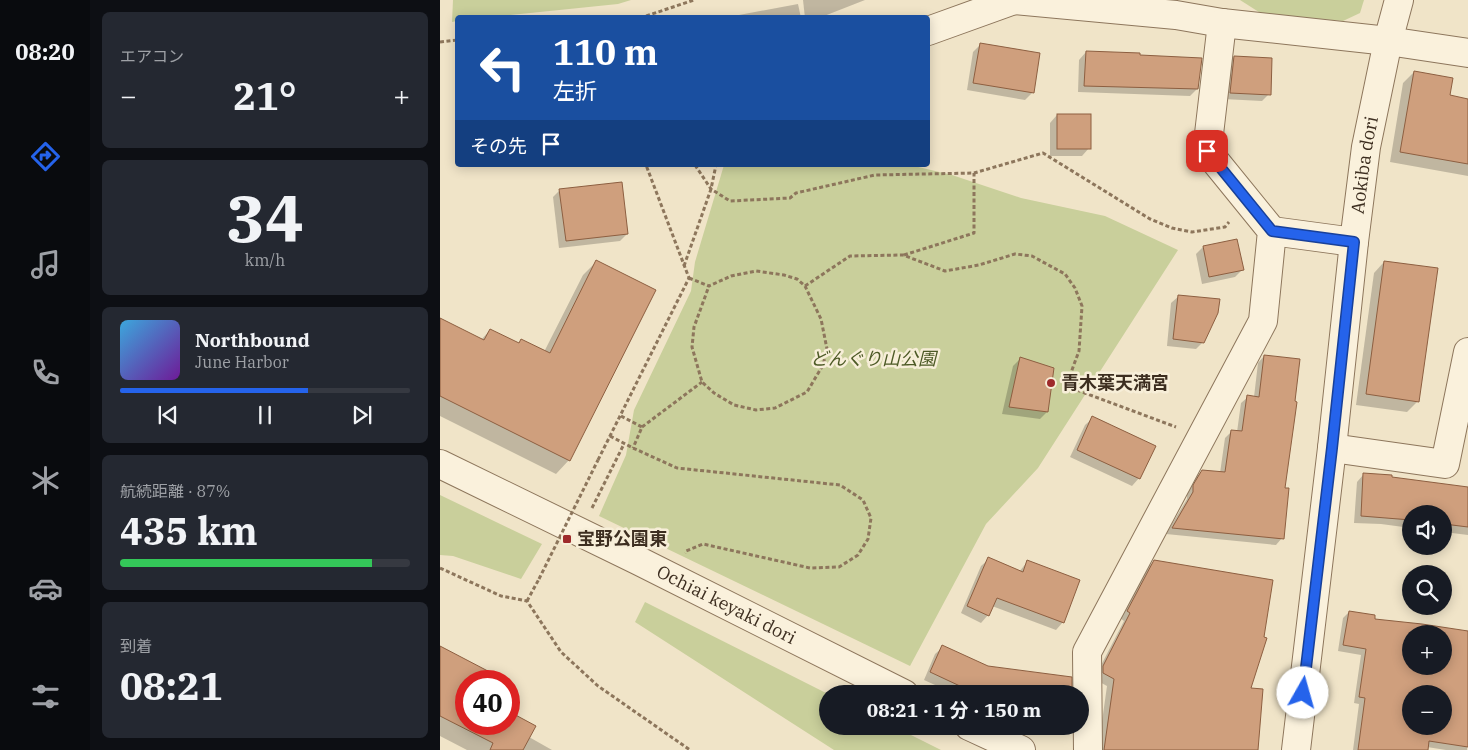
<!DOCTYPE html>
<html lang="ja">
<meta charset="utf-8">
<style>
:root{--surface:#171b24;--page:#242831;--text:#f1f3f6;--muted:#9ea1a6;--line:#363941;--accent:#2563eb}
body{margin:0;font-family:"IBM Plex Serif","Noto Sans JP",serif;background:var(--page);color:var(--text);height:100vh;display:flex;flex-direction:column;font-size:19px;white-space:nowrap}
*{box-sizing:border-box;margin:0}
p{font-size:16px;color:var(--muted)}
.icon{flex:none;width:28px;height:28px;fill:none;stroke:currentColor;stroke-width:2;stroke-linecap:round;stroke-linejoin:round}
.map{position:relative;flex:1;overflow:hidden}
.side{display:flex;flex-direction:column;gap:12px;padding:12px;background:#0d0f14;width:350px}
.side>*{flex:none}
.guide{position:absolute;left:15px;top:15px;width:475px;height:152px;border-radius:5px;box-shadow:0 2px 12px #0003;background:#1a4fa0;color:#fff;overflow:hidden}
.tools{position:absolute;left:962px;top:505px;display:grid;gap:10px}
.tools a{display:grid;place-items:center;width:50px;height:50px;border-radius:50%;background:var(--surface);box-shadow:0 2px 12px #0003;font-size:25px}
.speed{position:absolute;left:15px;top:670px;display:flex;gap:10px;font-size:25px;font-weight:700;text-align:center}
.speed>*{display:grid;place-content:center;width:65px;height:65px;border-radius:50%;background:var(--surface);box-shadow:0 2px 12px #0003;line-height:1}
.speed .limit{border:8px solid #d22;background:#fff;color:#111}
.pin{position:absolute;display:grid;place-items:center;width:42px;height:42px;color:#fff;margin:-21px;border-radius:10px;box-shadow:0 2px 8px #0006}
.me{position:absolute;width:55px;margin:-28px;rotate:7deg;stroke-linejoin:round;filter:drop-shadow(0 0 4px #0008)}
.turn{display:flex;align-items:center;gap:18px;height:105px;padding:0 15px;font-size:22px}
.turn .icon{width:65px;height:65px;stroke-width:2.5}
.turn b{display:block;font-size:35px;line-height:42px}
.then{display:flex;align-items:center;height:48px;padding:0 15px;background:#0003;gap:10px;font-size:19px}
.big{font-size:38px;font-weight:700;line-height:1.1}
.side .card{flex:1;display:flex;flex-direction:column;justify-content:center;gap:8px;min-width:0;padding:0 18px;border-radius:8px;background:var(--page)}
.side .dial{align-items:center;gap:0}
.dial b{font-size:65px;line-height:1}
.song{display:flex;align-items:center;gap:15px}
.cover{width:60px;height:60px;border-radius:8px;background:linear-gradient(135deg,hsl(200 70% 55%),hsl(280 70% 35%))}
.played{height:5px;border-radius:2px;background:linear-gradient(90deg,var(--accent) 65%,var(--line) 65%)}
.keys{display:flex;justify-content:space-around;direction:ltr}
.heat{display:flex;justify-content:space-between;align-items:center;font-size:28px;direction:ltr}
.charge{height:8px;border-radius:4px;background:linear-gradient(90deg,#34c759 87%,var(--line) 0)}
.trip{position:absolute;left:379px;top:685px;width:270px;height:50px;border-radius:25px;background:var(--surface);box-shadow:0 2px 12px #0003;font-weight:700;line-height:50px;text-align:center}
main{display:flex;flex:1;min-height:0}
.dock{display:flex;flex-direction:column;width:90px;justify-content:space-around;align-items:center;background:#090b0e;color:var(--muted)}
.dock .icon{width:35px;height:35px}
.dock .selected{color:var(--accent)}
.dock b{font-size:22px;color:var(--text)}
.map>svg:first-child{display:block}
.green{fill:#c9cf9b}
.shadow{fill:#0003;fill-rule:evenodd}
.building{fill:#cf9f7d;stroke:#8d5f41;fill-rule:evenodd}
.lines{fill:none;stroke-linecap:round;stroke-linejoin:round}
.minor-casing{stroke:#8d765c;stroke-width:30}
.path{stroke:#8d765c;stroke-width:3;stroke-dasharray:4 2.5;stroke-linecap:butt}
.minor{stroke:#faf1dc;stroke-width:28}
.path-bridge{stroke:#8d765c;stroke-width:3;stroke-dasharray:4 2.5;stroke-linecap:butt}
.route-casing{stroke:#184099;stroke-width:12}
.route{stroke:#2563eb;stroke-width:9}
.poi-dot{fill:#9e2a2b;stroke:#f7eed8;stroke-width:2}
.labels{text-anchor:middle;stroke-width:5;stroke-linejoin:round;paint-order:stroke}
.street-label{font-size:18px;fill:#3d2e20;stroke:#f7eed8}
.park-label{font-size:18px;font-style:italic;fill:#4d5a26;stroke:#f7eed8}
.poi-label{font-size:18px;font-weight:bold;fill:#3d2e20;stroke:#f7eed8;text-anchor:start}
</style>
<main>
<nav class="dock">
<b>08:20</b>
<svg class="icon selected" aria-label="directions" viewBox="0 0 24 24"><path d="M12 3l9 9-9 9-9-9zM9 14v-3h6M13 9l2 2-2 2"/></svg>
<svg class="icon" aria-label="music" viewBox="0 0 24 24"><path d="M9 18V5l10-2v13"/><circle cx="6" cy="18" r="3"/><circle cx="16" cy="16" r="3"/></svg>
<svg class="icon" aria-label="phone" viewBox="0 0 24 24"><path d="M5 4h4l2 5-3 2q2 4 5 5l2-3 5 2v4C11 20 4 13 5 4z"/></svg>
<svg class="icon" aria-label="climate" viewBox="0 0 24 24"><path d="M12 3v18M4 7l16 10M4 17L20 7"/></svg>
<svg class="icon" aria-label="car" viewBox="0 0 24 24"><path d="M5 17H2v-5l4-1 3-4h7l3 4 3 1v5h-3M9 17h6M6 11h13"/><circle cx="7" cy="17" r="2"/><circle cx="17" cy="17" r="2"/></svg>
<svg class="icon" aria-label="filters" viewBox="0 0 24 24"><path d="M4 7h16M4 17h16"/><circle cx="9" cy="7" r="2"/><circle cx="15" cy="17" r="2"/></svg>
</nav>
<section class="side">
<div class="card"><p>エアコン</p>
<div class="heat"><a>−</a><b class="big">21°</b><a>+</a></div>
</div>
<div class="card dial"><b>34</b><p>km/h</p></div>
<div class="card">
<div class="song"><i class="cover"></i><div><b>Northbound</b><p>June Harbor</p></div></div>
<div class="played"></div>
<div class="keys"><svg class="icon" aria-label="previous" viewBox="0 0 24 24"><path d="M18 5L8 12l10 7zM5 5v14"/></svg><svg class="icon" aria-label="pause" viewBox="0 0 24 24"><path d="M8 5v14M16 5v14"/></svg><svg class="icon" aria-label="next" viewBox="0 0 24 24"><path d="M6 5l10 7-10 7zM19 5v14"/></svg></div>
</div>
<div class="card"><p>航続距離 · 87%</p><b class="big">435 km</b><div class="charge"></div></div>
<div class="card"><p>到着</p><b class="big">08:21</b></div>
</section>
<div class="map">
<svg width="1028" height="750" viewBox="0 0 1028 750">
<rect width="100%" height="100%" fill="#f0e4c8"/>
<!-- green -->
<g class="green">
<path d="M13,0H191L178,4L51,17L18,18L17,21L12,22Z"/>
<path d="M800,0H924L920,13L903,21L822,14Z"/>
<path d="M284,165H470L512,175L581,198L665,216L738,250L598,468L546,524L470,666L159,516L186,455L194,410L251,291L255,262Z"/>
<path d="M0,495L102,544L81,579L13,556L0,555Z"/>
<path d="M205,602L388,694V726H453L501,750H394L195,622Z"/>
</g>
<!-- shadow -->
<g class="shadow">
<path d="M363,0H425L379,18H365Z"/>
<path d="M358,4L361,18H297L299,15Z"/>
<path d="M540,45L593,92L585,100L527,90L533,52Z"/>
<path d="M646,52L757,89L750,96L638,92L639,60Z"/>
<path d="M794,57L829,94L822,101L783,99L787,64Z"/>
<path d="M974,72L1008,96L1028,100V176L950,162L963,83Z"/>
<path d="M617,115L649,148L642,156H610V123Z"/>
<path d="M120,190L187,234L180,241L119,248L113,197Z"/>
<path d="M763,247L802,270L795,277L762,284L756,254Z"/>
<path d="M156,262L129,460L116,474L0,416V320L41,340L50,330L78,344L81,340L104,352L143,275Z"/>
<path d="M944,262L978,401L967,412L916,405L934,273Z"/>
<path d="M739,296L763,342L756,349L727,346L731,303Z"/>
<path d="M824,356L844,489L842,538L836,545L726,534L747,499V493L755,478L762,471L780,473L785,438L792,431L797,432L801,403L808,397H814L818,363Z"/>
<path d="M580,359L612,369L607,412L600,419L562,414L573,366Z"/>
<path d="M653,418L699,478L692,486L630,457L645,425Z"/>
<path d="M924,474L1028,488V535L1004,532V514H971V528L941,524L914,523L917,482Z"/>
<path d="M549,559L579,572L587,562L623,622L616,630L552,606L548,615L541,623L521,613L541,566Z"/>
<path d="M714,561L809,689L817,750H658L667,686L656,680V675L684,621L680,618L707,568Z"/>
<path d="M909,612L933,620L982,625L1028,633V661L1024,681H1028V698L1024,723H1028L1027,750H1006L987,747V750H913L919,704L914,703L921,655L898,651L903,618ZM971,634H1004V666H971ZM971,694H1004V726H971Z"/>
<path d="M503,647L548,667L622,694H515L484,680L495,654Z"/>
<path d="M0,648L56,677L54,681H26V724H69V713L94,726L89,737L112,750H27L0,736Z"/>
</g>
<!-- building -->
<g class="building">
<path d="M540,43L600,53L594,93L533,83Z"/>
<path d="M646,51L700,53V55L762,58L758,89L644,86Z"/>
<path d="M794,56L832,58L831,95L790,93Z"/>
<path d="M974,71L1013,78L1010,95L1028,99V164L960,152Z"/>
<rect x="617" y="114" width="34" height="35"/>
<path d="M182,182L188,234L126,241L119,189Z"/>
<path d="M797,239L804,270L769,277L763,246Z"/>
<path d="M156,260L216,290L130,461L0,396V318L44,340L50,329L79,343L81,339L110,353Z"/>
<path d="M944,261L998,268L979,402L926,394Z"/>
<path d="M738,295L780,299L778,313L764,343L733,339Z"/>
<path d="M824,355L860,359L855,401L857,402L845,488H849L844,539L732,528L753,492V485L762,470L785,472L791,430L802,431L807,395L819,397Z"/>
<path d="M580,357L614,368L608,412L569,407Z"/>
<path d="M652,416L716,446L700,479L637,450Z"/>
<path d="M923,473L952,475V477L1028,487V527L1004,524V514H971V520L921,516Z"/>
<path d="M548,557L583,572L587,560L640,580L624,623L557,598L549,616L527,606Z"/>
<path d="M714,560L833,580L824,637L827,638L811,688L823,689L818,750H664L674,679L663,673V666L690,613L687,611Z"/>
<path d="M909,611L935,615V619L982,624L1028,631V747L989,741L988,750H918L925,698L919,697L926,649L903,645ZM971,634H1004V666H971ZM971,694H1004V726H971Z"/>
<path d="M502,645L548,666L632,677V694H537L490,672Z"/>
<path d="M0,646L67,681H26V724H69L70,712L96,726L83,750H50L53,743L0,716Z"/>
</g>
<g class="lines">
<defs>
<g id="minor">
<path d="M574,0L736,15L782,23L948,41L1028,53"/>
<path d="M488,31L574,0"/>
<path d="M832,231L914,242"/>
<path d="M892,448L1005,464L1028,352"/>
<path id="s1" d="M0,464L199,561L464,694"/>
<path d="M529,726L581,750"/>
<path d="M648,750L647,652L823,321L832,231L767,151L782,23"/>
<path id="s2" d="M856,750L892,448L914,242L926,147L948,41L959,0"/>
</g>
</defs>
<!-- minor casing -->
<use href="#minor" class="minor-casing"/>
<!-- path -->
<g class="path">
<path d="M200,18L254,0"/>
<path d="M0,42L18,40"/>
<path d="M255,165L271,189L290,201L350,198L356,193L435,175L534,173L603,153L710,219L732,228L752,232L785,227L789,222"/>
<path d="M464,255L534,233V173"/>
<path d="M244,266L271,189L276,165"/>
<path d="M249,278L269,286L291,276L316,271L344,275L357,279L365,286L381,319L387,349L383,365L367,392L335,408L316,410L294,405L274,393L262,382L252,347L254,327L269,286"/>
<path d="M365,286L410,256L463,255L505,271L539,265L575,254L592,256L625,274L635,288L642,306L639,351L626,386L736,427"/>
<path d="M181,416L202,427L193,448"/>
<path d="M202,427L262,382"/>
<path d="M170,436L193,448L237,468L400,485L423,500L431,518L428,539L418,555L399,567L370,568L263,544L246,551L245,553"/>
<path d="M158,460L249,278L206,165"/>
<path d="M152,508L184,444"/>
<path d="M0,568L61,596L87,601L121,652L158,686L250,750"/>
<path d="M87,601L99,579"/>
</g>
<!-- minor -->
<use href="#minor" class="minor"/>
<!-- path-bridge -->
<path class="path-bridge" d="M99,579L158,460"/>
</g>
<g class="lines">
<defs>
<path id="route" d="M767,151L832,231L914,242L892,448L863,693"/>
</defs>
<!-- route casing -->
<use href="#route" class="route-casing"/>
<!-- route -->
<use href="#route" class="route"/>
</g>
<!-- markers -->
<g class="poi-dot">
<circle cx="611" cy="383" r="5"/>
<rect x="122" y="534" width="10" height="10" rx="2.5"/>
</g>
<g class="labels">
<!-- street labels -->
<g class="street-label">
<text dy="6" stroke="none"><textPath href="#s2" startOffset="589">Aokiba dori</textPath></text>
<text dy="6" stroke="none"><textPath href="#s1" startOffset="319">Ochiai keyaki dori</textPath></text>
</g>
<!-- park labels -->
<g class="park-label">
<text x="433" y="365">どんぐり山公園</text>
</g>
<!-- poi labels -->
<g class="poi-label">
<text x="621" y="389">青木葉天満宮</text>
<text x="137" y="545">宝野公園東</text>
</g>
</g>
</svg>
<div class="tools">
<a><svg class="icon" aria-label="sound" viewBox="0 0 24 24"><path d="M4 9h4l5-4v14l-5-4H4zM17 9q2 3 0 6"/></svg></a>
<a><svg class="icon" aria-label="search" viewBox="0 0 24 24"><circle cx="10" cy="10" r="6"/><path d="M15 15l6 6"/></svg></a>
<a>+</a>
<a>−</a>
</div>
<div class="speed"><div class="limit">40</div></div>
<div class="pin" style="left:767px;top:151px;background:#d93025"><svg class="icon" aria-label="arrive" viewBox="0 0 24 24"><path d="M6 21V4h12l-3 4 3 4H6"/></svg></div>
<svg class="me" style="left:863px;top:693px" viewBox="-20 -20 40 40"><circle r="19" fill="#fff"/><path d="M0-13L10 11 0 6-10 11z" fill="#2563eb"/></svg>
<div class="trip">08:21 · 1 分 · 150 m</div>
<div class="guide">
<div class="turn"><svg class="icon" aria-label="left" viewBox="0 0 24 24"><path d="M17 20v-9H6M10 6l-5 5 5 5"/></svg><div><b>110 m</b>左折</div></div>
<div class="then">その先<svg class="icon" aria-label="arrive" viewBox="0 0 24 24"><path d="M6 21V4h12l-3 4 3 4H6"/></svg></div>
</div>
</div>
</main>
